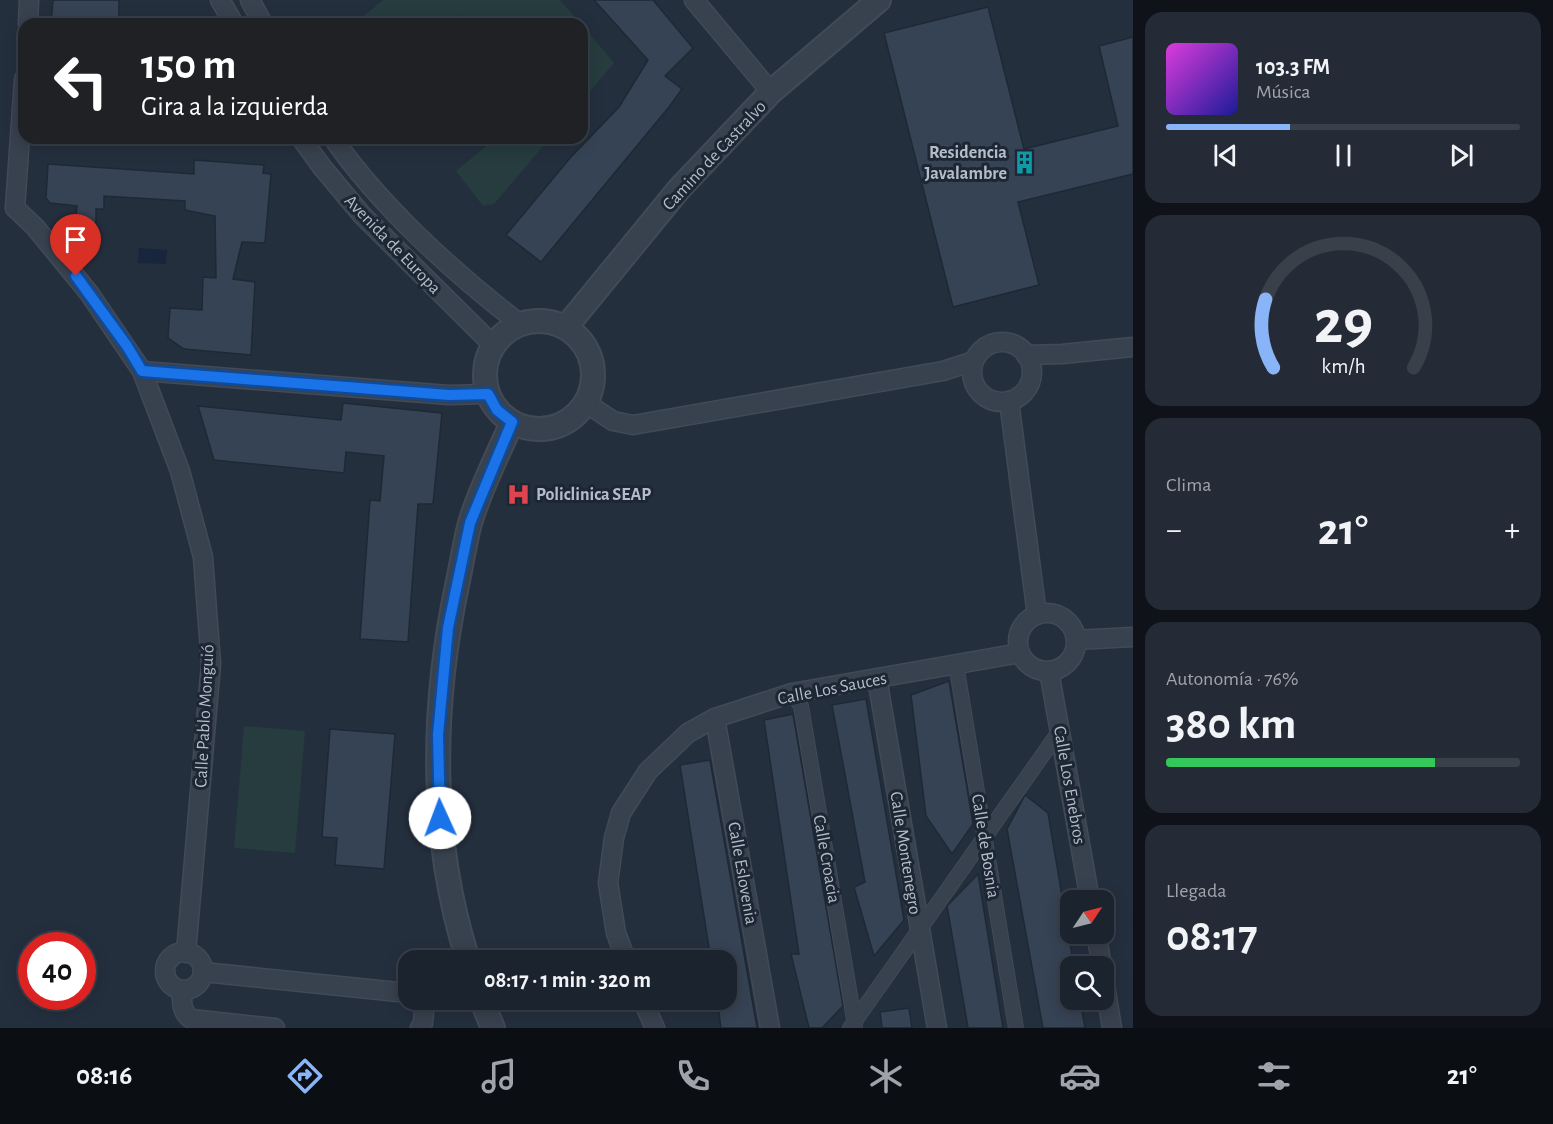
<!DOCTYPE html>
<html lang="es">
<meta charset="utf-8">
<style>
:root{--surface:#1b232e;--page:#242b36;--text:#f1f3f6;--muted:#a0a4aa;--line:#39404a;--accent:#8ab4f8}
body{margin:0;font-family:"Alegreya Sans",sans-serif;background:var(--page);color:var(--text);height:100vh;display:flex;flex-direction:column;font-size:22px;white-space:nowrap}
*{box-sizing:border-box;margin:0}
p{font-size:20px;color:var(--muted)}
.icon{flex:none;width:33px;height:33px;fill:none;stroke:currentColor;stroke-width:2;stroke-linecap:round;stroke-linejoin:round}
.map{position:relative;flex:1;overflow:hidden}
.drawer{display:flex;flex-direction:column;gap:12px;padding:12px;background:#0f1319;width:420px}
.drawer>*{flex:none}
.banner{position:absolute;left:18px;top:18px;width:570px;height:126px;border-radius:18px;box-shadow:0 3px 15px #0003,0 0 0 2px var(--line);background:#202124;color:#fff;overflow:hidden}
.needle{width:39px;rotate:55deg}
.fabs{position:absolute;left:1060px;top:890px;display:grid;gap:12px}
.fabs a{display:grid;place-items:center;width:54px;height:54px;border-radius:12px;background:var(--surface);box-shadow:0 3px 15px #0003,0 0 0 2px var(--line);font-size:30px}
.speed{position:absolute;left:18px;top:932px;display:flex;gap:12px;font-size:30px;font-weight:700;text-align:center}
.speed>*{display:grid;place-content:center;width:78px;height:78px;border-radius:50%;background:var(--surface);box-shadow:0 3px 15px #0003,0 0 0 2px var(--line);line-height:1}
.speed .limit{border:9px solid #d22;background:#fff;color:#111}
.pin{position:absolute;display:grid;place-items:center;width:51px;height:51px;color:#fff;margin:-62px -26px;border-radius:50% 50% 50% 0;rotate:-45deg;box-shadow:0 0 6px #0007}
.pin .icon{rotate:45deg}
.me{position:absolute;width:66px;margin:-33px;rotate:358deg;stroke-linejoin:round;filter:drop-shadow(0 0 4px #0008)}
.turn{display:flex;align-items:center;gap:21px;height:126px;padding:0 24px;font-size:27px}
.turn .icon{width:78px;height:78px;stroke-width:2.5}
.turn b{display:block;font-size:42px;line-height:51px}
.big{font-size:45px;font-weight:700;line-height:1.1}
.drawer .card{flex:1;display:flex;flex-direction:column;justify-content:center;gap:9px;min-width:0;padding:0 21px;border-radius:18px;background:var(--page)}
.drawer .dial{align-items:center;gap:0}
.dial svg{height:156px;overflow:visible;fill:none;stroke:var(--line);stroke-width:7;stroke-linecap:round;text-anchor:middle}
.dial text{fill:var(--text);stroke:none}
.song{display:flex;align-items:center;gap:18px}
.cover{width:72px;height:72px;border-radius:9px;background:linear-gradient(135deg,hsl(300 70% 55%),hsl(240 70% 35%))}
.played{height:6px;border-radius:3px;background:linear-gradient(90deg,var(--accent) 35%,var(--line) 35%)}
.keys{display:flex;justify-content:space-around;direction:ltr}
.heat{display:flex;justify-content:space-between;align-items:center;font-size:33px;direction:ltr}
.charge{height:9px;border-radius:4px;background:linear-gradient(90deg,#34c759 76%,var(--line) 0)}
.trip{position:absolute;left:398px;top:950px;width:339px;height:60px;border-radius:18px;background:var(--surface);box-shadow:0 3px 15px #0003,0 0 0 2px var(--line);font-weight:700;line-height:60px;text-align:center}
.menu{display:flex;height:96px;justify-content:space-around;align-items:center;background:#0b0e12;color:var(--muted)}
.menu .icon{width:42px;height:42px}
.menu .active{color:var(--accent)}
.menu b{font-size:27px;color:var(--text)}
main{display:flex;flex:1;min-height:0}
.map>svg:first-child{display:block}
.green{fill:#263c3f}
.water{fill:#17263c}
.building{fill:#364354;stroke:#1f2835;stroke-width:1.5}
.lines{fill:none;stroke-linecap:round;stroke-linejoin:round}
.pedestrian-casing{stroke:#414a57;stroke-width:16}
.minor-casing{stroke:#414a57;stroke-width:21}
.tertiary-casing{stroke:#414a57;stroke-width:26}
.pedestrian{stroke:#38414e;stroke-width:14}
.minor{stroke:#38414e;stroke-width:18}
.tertiary{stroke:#38414e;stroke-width:22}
.route-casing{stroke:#114b97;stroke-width:15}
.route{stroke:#1a73e8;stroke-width:10}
.labels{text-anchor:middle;stroke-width:6;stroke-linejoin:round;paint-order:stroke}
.poi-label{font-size:18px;font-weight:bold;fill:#b4bcc9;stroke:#1d2633;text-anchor:end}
.street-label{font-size:18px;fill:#b4bcc9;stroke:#1d2633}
</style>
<main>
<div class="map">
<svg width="1133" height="1028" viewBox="0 0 1133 1028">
<rect width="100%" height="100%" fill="#242f3e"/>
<!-- green -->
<g class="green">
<path d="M383,0H560L581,24H466L459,15L448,24H354Z"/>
<path d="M582,25L614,63L582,101Z"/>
<path d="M490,138H550L494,204L483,206L456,171L492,141Z"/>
<path d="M244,726L305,731L295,853L234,848Z"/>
</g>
<!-- water -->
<path class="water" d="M139,248L167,250L166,264L138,263Z"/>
<!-- building -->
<g class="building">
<path d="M53,0H119V24H51Z"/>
<path d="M594,0H653L693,48L665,76L682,89L669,107L541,262L506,235L570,158L619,107L648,60Z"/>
<path d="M988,7L1024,149L1118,126L1099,46L1133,37V174L1018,202L1039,285L953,307L884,33Z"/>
<path d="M194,160L264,165L263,173L271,174L265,243L242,242L233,279L255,282L251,355L184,349L168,338L170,308L202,310L203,277L216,278L215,216L185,210V201L104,196V209H96V225L75,224L77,206L50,203L46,198L48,164L194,174Z"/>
<path d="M343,403L442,413L433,504H418L408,642L360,639L370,500L380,501L384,456L346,452L344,473L214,460L198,406L341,420Z"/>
<path d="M949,681L973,824L952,854L926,816L911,695Z"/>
<path d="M866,699L904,920L874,956L854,887L865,882L832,705Z"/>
<path d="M793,714L843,1006L822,1028H809L791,954H799L764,720Z"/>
<path d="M330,729L395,734L384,869L335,865L337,838L322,837Z"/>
<path d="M710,760L757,1028H721L717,999H726V960H711L680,765Z"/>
<path d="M1025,795L1048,813L1074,966H1071V999H1080L1085,1028H1043L1007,829Z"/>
<path d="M978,874L1003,1028H968L947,906Z"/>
<path d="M909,1008L912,1028H882L880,1012Z"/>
</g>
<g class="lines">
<defs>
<g id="pedestrian">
<path d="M956,664L1016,1028"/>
<path d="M792,693L801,706L855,1025"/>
<path d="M850,1028L1061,729"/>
</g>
<g id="minor">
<path d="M220,0L234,24"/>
<path d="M250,0L263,24"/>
<path d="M694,0L771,92"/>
<path d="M28,24L29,0"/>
<path d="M301,138L322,167L362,215L492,344"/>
<path d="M333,138C380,206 454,273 519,323"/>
<path d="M15,208L35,227L89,293L142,371L180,471L203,557L211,664L186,953"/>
<path d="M15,208L24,79"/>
<circle cx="1002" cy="372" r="30"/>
<path d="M1026,355L1062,354L1133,347"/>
<path d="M142,371L449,395L488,394"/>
<path d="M1009,401L1037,615"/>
<path d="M586,403L613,421L633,425L943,371L974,361"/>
<circle cx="1047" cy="642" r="29"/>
<path d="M1076,640L1133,637"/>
<path d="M1049,671L1090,900"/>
<path d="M877,678L937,1028"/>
<path d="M715,718L770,1028"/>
<path d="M1096,933L1102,966"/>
<circle cx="184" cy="971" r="19"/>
<path d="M626,960L616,933L608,883L614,838L621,813L648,771L688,733L715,718L792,693L1020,653"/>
<path d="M203,972L408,993"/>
<path d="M1104,979L1112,1028"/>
<path d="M182,990C182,1002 181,1012 191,1019L275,1028"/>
<path d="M642,999L655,1028"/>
<path d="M420,1028L423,1023L425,999"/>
</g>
<g id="tertiary">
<circle cx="539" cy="375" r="54"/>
<path d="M566,327L679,189L771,92L879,0"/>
<path d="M468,960C429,838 431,706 458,581C462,562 465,542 470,523C480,489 498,455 512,422"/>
<path d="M481,999L493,1028"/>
</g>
</defs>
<!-- pedestrian casing -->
<use href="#pedestrian" class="pedestrian-casing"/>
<!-- minor casing -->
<use href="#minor" class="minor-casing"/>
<!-- tertiary casing -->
<use href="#tertiary" class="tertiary-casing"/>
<!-- pedestrian -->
<use href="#pedestrian" class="pedestrian"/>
<!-- minor -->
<use href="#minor" class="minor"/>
<!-- tertiary -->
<use href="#tertiary" class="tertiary"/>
</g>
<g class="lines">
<defs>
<path id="route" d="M76,276L127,346L142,371L449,395L488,394L497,410L512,422L470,523L448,628L438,735L440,818"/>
</defs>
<!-- route casing -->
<use href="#route" class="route-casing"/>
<!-- route -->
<use href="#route" class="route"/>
</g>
<!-- icons -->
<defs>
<symbol id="building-bare" viewBox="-9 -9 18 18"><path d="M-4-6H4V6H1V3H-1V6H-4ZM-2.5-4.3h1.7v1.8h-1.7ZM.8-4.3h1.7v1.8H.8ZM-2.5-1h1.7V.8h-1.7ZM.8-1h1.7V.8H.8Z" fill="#0f9aa8" stroke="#1d2633" stroke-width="2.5" paint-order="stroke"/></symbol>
<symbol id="hospital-bare" viewBox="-9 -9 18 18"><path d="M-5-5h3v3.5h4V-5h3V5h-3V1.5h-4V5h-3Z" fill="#e0444e" stroke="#1d2633" stroke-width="2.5" paint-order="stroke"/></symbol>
</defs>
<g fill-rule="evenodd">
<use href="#building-bare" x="1008" y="146" width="33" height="33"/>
<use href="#hospital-bare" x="502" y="478" width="33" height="33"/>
</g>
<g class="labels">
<!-- poi labels -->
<g class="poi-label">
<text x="1007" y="158">Residencia<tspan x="1007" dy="21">Javalambre</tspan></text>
<text x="536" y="500" text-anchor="start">Policlinica SEAP</text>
</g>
<!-- street labels -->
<g class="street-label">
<text transform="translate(714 155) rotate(-47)" y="6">Camino de Castralvo</text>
<text transform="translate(393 244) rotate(46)" y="6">Avenida de Europa</text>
<text transform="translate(832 688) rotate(-11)" y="6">Calle Los Sauces</text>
<text transform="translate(204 716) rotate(-87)" y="6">Calle Pablo Monguió</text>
<text transform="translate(1070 785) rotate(80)" y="6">Calle Los Enebros</text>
<text transform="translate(986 846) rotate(81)" y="6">Calle de Bosnia</text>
<text transform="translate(906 853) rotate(81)" y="6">Calle Montenegro</text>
<text transform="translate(827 859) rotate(80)" y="6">Calle Croacia</text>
<text transform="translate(743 873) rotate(80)" y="6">Calle Eslovenia</text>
</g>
</g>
</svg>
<div class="fabs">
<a><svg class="needle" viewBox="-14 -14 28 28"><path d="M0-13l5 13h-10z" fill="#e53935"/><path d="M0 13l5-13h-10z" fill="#a0a4aa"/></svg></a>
<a><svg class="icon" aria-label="search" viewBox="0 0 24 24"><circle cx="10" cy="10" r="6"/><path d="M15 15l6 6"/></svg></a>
</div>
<div class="speed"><div class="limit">40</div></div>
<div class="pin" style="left:76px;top:276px;background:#d93025"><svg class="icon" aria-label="arrive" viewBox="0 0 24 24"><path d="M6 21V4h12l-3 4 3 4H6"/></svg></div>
<svg class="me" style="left:440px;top:818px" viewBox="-20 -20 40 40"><circle r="19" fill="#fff"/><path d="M0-13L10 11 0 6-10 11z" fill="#1a73e8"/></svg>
<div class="trip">08:17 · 1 min · 320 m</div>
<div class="banner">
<div class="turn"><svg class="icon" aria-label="left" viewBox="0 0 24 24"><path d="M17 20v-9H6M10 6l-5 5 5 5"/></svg><div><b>150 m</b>Gira a la izquierda</div></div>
</div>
</div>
<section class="drawer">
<div class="card">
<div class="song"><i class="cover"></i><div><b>103.3 FM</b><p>Música</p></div></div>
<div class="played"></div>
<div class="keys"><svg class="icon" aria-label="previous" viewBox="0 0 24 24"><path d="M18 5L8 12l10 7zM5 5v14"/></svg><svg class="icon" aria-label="pause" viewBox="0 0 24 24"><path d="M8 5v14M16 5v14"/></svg><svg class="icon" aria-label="next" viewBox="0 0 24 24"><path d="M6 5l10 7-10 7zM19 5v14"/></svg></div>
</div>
<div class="card dial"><svg viewBox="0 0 100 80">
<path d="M14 69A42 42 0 1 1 86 69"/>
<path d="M14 69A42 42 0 0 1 10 34" stroke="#8ab4f8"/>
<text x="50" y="56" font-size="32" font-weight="700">29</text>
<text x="50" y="72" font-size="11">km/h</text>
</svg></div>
<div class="card"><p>Clima</p>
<div class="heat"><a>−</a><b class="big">21°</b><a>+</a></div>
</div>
<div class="card"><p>Autonomía · 76%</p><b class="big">380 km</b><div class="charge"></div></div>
<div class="card"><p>Llegada</p><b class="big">08:17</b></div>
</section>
</main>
<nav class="menu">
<b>08:16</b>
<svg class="icon active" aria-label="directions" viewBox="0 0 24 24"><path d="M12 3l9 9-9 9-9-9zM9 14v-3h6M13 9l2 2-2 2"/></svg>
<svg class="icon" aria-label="music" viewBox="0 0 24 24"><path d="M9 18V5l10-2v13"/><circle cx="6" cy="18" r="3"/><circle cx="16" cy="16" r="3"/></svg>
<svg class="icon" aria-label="phone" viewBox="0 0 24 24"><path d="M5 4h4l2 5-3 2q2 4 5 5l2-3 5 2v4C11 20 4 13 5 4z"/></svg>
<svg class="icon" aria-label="climate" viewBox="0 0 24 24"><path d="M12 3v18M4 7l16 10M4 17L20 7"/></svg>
<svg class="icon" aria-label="car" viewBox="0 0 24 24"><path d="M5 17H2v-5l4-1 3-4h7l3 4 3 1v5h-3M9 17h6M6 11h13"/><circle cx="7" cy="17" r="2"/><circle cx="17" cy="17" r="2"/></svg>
<svg class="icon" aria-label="filters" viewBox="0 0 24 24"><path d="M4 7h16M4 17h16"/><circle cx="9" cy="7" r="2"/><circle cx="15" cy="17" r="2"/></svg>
<b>21°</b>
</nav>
